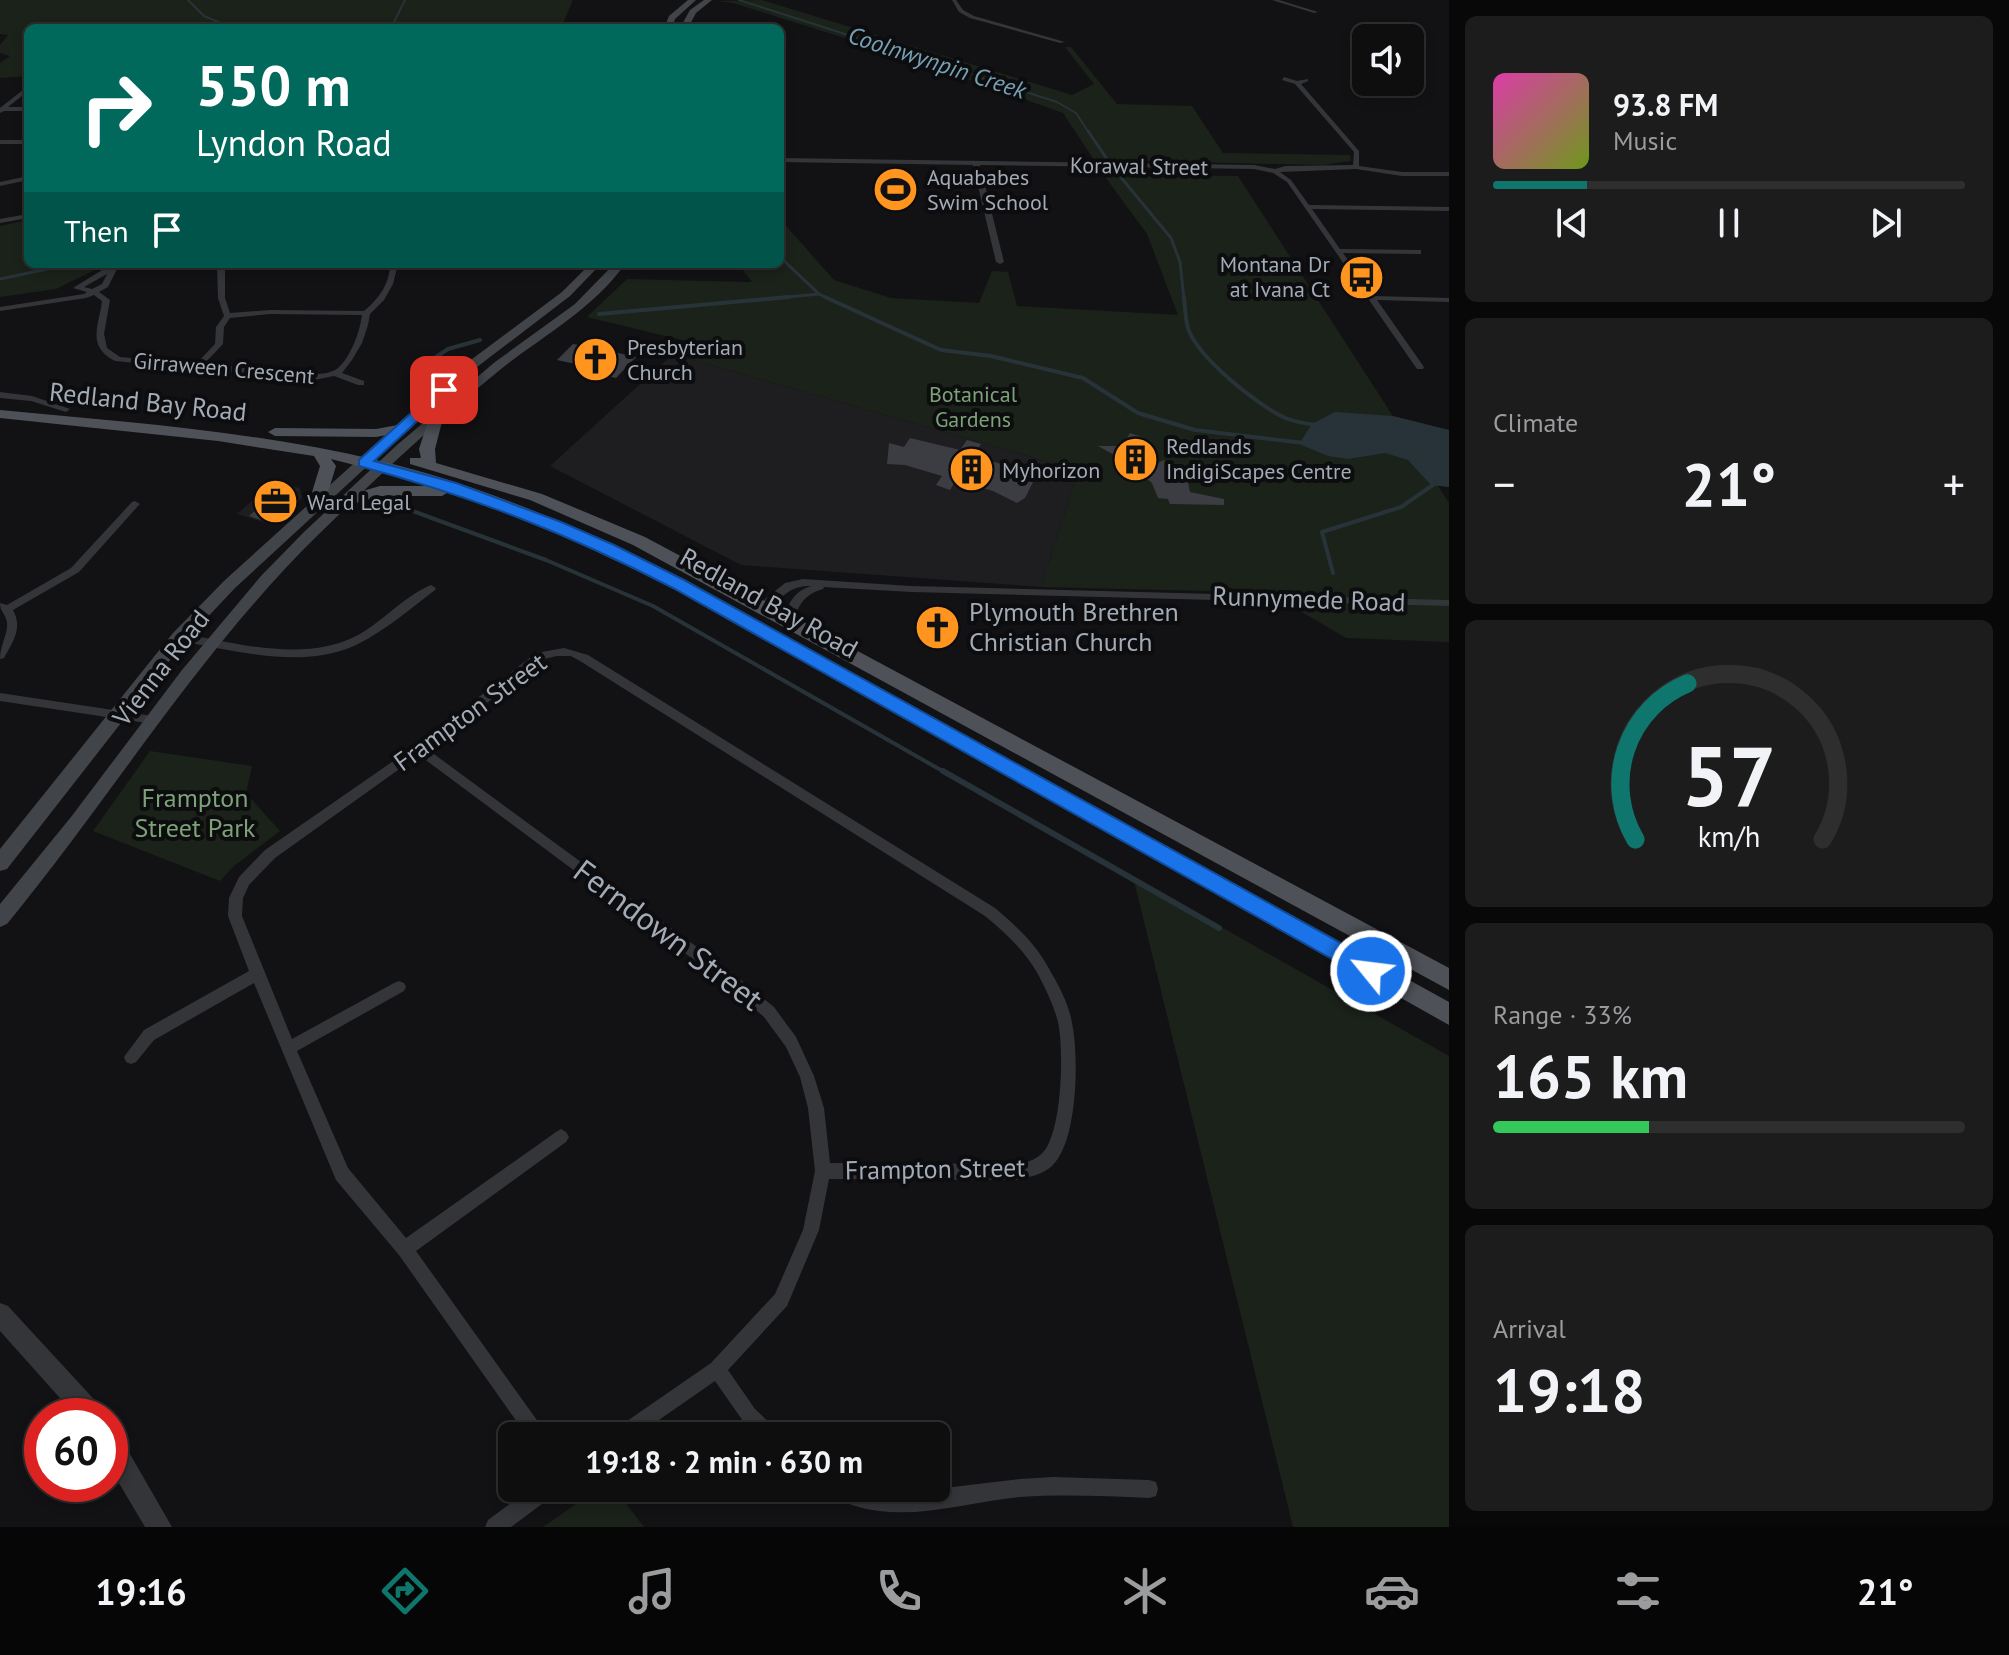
<!DOCTYPE html>
<meta charset="utf-8">
<style>
:root{--surface:#0e0e0f;--page:#1c1c1d;--text:#f1f3f6;--muted:#9b9c9e;--line:#2e2e2f;--accent:#0f766e}
body{margin:0;font-family:"PT Sans",sans-serif;background:var(--page);color:var(--text);height:100vh;display:flex;flex-direction:column;font-size:30px;white-space:nowrap}
*{box-sizing:border-box;margin:0}
p{font-size:26px;color:var(--muted)}
.icon{flex:none;width:44px;height:44px;fill:none;stroke:currentColor;stroke-width:2;stroke-linecap:round;stroke-linejoin:round}
.map{position:relative;flex:1;overflow:hidden}
.details{display:flex;flex-direction:column;gap:16px;padding:16px;background:#080808;width:560px}
.details>*{flex:none}
.hud{position:absolute;left:24px;top:24px;width:760px;height:244px;border-radius:12px;box-shadow:0 4px 12px #0003,0 0 0 2px var(--line);background:#00695c;color:#fff;overflow:hidden}
.fabs{position:absolute;left:1352px;top:24px;display:grid;gap:16px}
.fabs a{display:grid;place-items:center;width:72px;height:72px;border-radius:12px;background:var(--surface);box-shadow:0 4px 12px #0003,0 0 0 2px var(--line);font-size:40px}
.speed{position:absolute;left:24px;top:1398px;display:flex;gap:16px;font-size:40px;font-weight:700;text-align:center}
.speed>*{display:grid;place-content:center;width:104px;height:104px;border-radius:50%;background:var(--surface);box-shadow:0 4px 12px #0003,0 0 0 2px var(--line);line-height:1}
.speed .limit{border:12px solid #d22;background:#fff;color:#111}
.pin{position:absolute;display:grid;place-items:center;width:68px;height:68px;color:#fff;margin:-34px;border-radius:16px;box-shadow:0 4px 12px #0006}
.me{position:absolute;width:88px;margin:-44px;rotate:299deg;stroke-linejoin:round;filter:drop-shadow(0 0 6px #0008)}
.turn{display:flex;align-items:center;gap:28px;height:168px;padding:0 40px;font-size:36px}
.turn .icon{width:104px;height:104px;stroke-width:2.5}
.turn b{display:block;font-size:56px;line-height:68px}
.then{display:flex;align-items:center;height:76px;padding:0 40px;background:#0003;gap:16px;font-size:30px}
.big{font-size:60px;font-weight:800;line-height:1.1}
.details .tile{flex:1;display:flex;flex-direction:column;justify-content:center;gap:12px;min-width:0;padding:0 28px;border-radius:12px;background:var(--page)}
.details .dial{align-items:center;gap:0}
.dial svg{height:208px;overflow:visible;fill:none;stroke:var(--line);stroke-width:7;stroke-linecap:round;text-anchor:middle}
.dial text{fill:var(--text);stroke:none}
.song{display:flex;align-items:center;gap:24px}
.cover{width:96px;height:96px;border-radius:12px;background:linear-gradient(135deg,hsl(320 70% 55%),hsl(80 70% 35%))}
.played{height:8px;border-radius:4px;background:linear-gradient(90deg,var(--accent) 20%,var(--line) 20%)}
.keys{display:flex;justify-content:space-around;direction:ltr}
.heat{display:flex;justify-content:space-between;align-items:center;font-size:44px;direction:ltr}
.charge{height:12px;border-radius:6px;background:linear-gradient(90deg,#34c759 33%,var(--line) 0)}
.trip{position:absolute;left:498px;top:1422px;width:452px;height:80px;border-radius:12px;background:var(--surface);box-shadow:0 4px 12px #0003,0 0 0 2px var(--line);font-weight:800;line-height:80px;text-align:center}
.tabs{display:flex;height:128px;justify-content:space-around;align-items:center;background:#060606;color:var(--muted)}
.tabs .icon{width:56px;height:56px}
.tabs .current{color:var(--accent)}
.tabs b{font-size:36px;color:var(--text)}
main{display:flex;flex:1;min-height:0}
.map>svg:first-child{display:block}
.built{fill:#1e1e21}
.green{fill:#1a221a}
.water{fill:#273338}
.lines{fill:none;stroke-linecap:round;stroke-linejoin:round}
.stream-far3{stroke:#273338;stroke-width:2}
.stream-far2{stroke:#273338;stroke-width:3}
.stream-far1{stroke:#273338;stroke-width:4}
.stream{stroke:#273338;stroke-width:6}
.building{fill:#3c3d42}
.minor{fill:#333539;fill-rule:evenodd}
.tertiary{fill:#333539;fill-rule:evenodd}
.secondary{fill:#414449;fill-rule:evenodd}
.primary{fill:#4e5258;fill-rule:evenodd}
.route{fill:#1a73e8;stroke:#114b97;stroke-width:2}
.labels{text-anchor:middle;stroke-width:8;stroke-linejoin:round;paint-order:stroke}
.far-street-label{font-size:22px;fill:#a2abb6;stroke:#0d0d0f}
.far-poi-label{font-size:22px;fill:#a2abb6;stroke:#0d0d0f;text-anchor:start}
.far-park-label{font-size:22px;fill:#7ba377;stroke:#0d0d0f}
.far-water-label{font-size:24px;font-style:italic;fill:#76a0b4;stroke:#0d0d0f}
.street-label{font-size:26px;fill:#a2abb6;stroke:#0d0d0f}
.poi-label{font-size:26px;fill:#a2abb6;stroke:#0d0d0f;text-anchor:start}
.park-label{font-size:26px;fill:#7ba377;stroke:#0d0d0f}
.near-street-label{font-size:32px;fill:#a2abb6;stroke:#0d0d0f}
</style>
<main>
<div class="map">
<svg width="1449" height="1527" viewBox="0 0 1449 1527">
<rect width="100%" height="100%" fill="#121214"/>
<!-- built -->
<g class="built">
<path d="M673,354L1070,468L1077,475L1041,587L741,565L550,466Z"/>
<path d="M274,482L300,488L302,498L272,525L237,514Z"/>
</g>
<!-- green -->
<g class="green">
<path d="M0,0H573L561,28H28V76L0,78V63L10,56L0,53V45L8,35L0,34Z"/>
<path d="M762,0L1072,95L1094,84L1065,47H1071L1117,104L1192,106L1223,153L1350,155L1351,161L1323,165L1094,160L1063,113L902,56L733,3L716,1Z"/>
<path d="M1103,174L1238,176L1449,503V642L1346,638L1300,611L1291,593L1041,587L1077,475L1070,468L673,354L686,341L587,317L627,279L752,282L738,264H780V219L834,280L891,298L979,303L992,271L1008,272L1017,306L1178,315L1147,234Z"/>
<path d="M28,220V264H107L56,289L0,297V226Z"/>
<path d="M150,751L252,766L246,793L280,831L234,866L220,881L93,831Z"/>
<path d="M1133,877L1449,1056V1527H1293Z"/>
<path d="M599,1488H614L644,1527H543Z"/>
</g>
<!-- water -->
<path class="water" d="M1335,412L1393,416L1449,430V487L1431,485L1408,460L1385,453L1348,459L1328,456L1299,444L1312,424Z"/>
<g class="lines">
<!-- stream-far3 -->
<g class="stream-far3">
<path d="M188,0L204,16L232,28"/>
<path d="M739,0L1057,102L1076,113L1089,133"/>
<path d="M391,28L405,0"/>
</g>
<!-- stream-far2 -->
<g class="stream-far2">
<path d="M1088,131L1109,162"/>
<path d="M1114,169L1171,238L1180,262L1184,299"/>
<path d="M780,257L819,294L829,299"/>
<path d="M0,279L71,264"/>
<path d="M767,299L819,294"/>
</g>
<!-- stream-far1 -->
<g class="stream-far1">
<path d="M825,297L941,350L991,356L1083,378L1138,413L1195,430L1304,443"/>
<path d="M1184,297C1185,306 1185,318 1188,328C1197,357 1260,408 1288,419C1298,423 1309,424 1319,425"/>
<path d="M599,314L789,297"/>
<path d="M421,367L448,349L480,340"/>
<path d="M402,507L546,560L653,606L946,773"/>
<path d="M1333,573L1322,532L1401,507L1449,474"/>
</g>
<!-- stream -->
<path class="stream" d="M943,771L1219,928"/>
</g>
<!-- building -->
<g class="building">
<path d="M573,344L605,350L636,357L616,378L581,370L585,366L557,360Z"/>
<path d="M1130,433L1145,438L1140,446L1155,464L1164,460L1187,478L1190,492L1224,499V505L1170,504L1168,499L1158,498L1152,483L1125,461L1098,446H1122Z"/>
<path d="M910,438L960,450L967,440L981,444L973,456L1037,474L1025,498L1017,503L993,491L956,480L950,490L936,485L942,476L905,465L887,464L889,443L904,447Z"/>
<path d="M284,486L297,490L264,521L249,516Z"/>
<path d="M939,611L958,620L937,643L917,633Z"/>
</g>
<g class="lines">
<!-- minor -->
<g class="minor">
<path d="M952,0H956L963,10L974,16L1065,42L1060,43L970,18L959,12Z"/>
<path d="M1272,0H1279L1318,12L1314,13Z"/>
<path d="M1284,77L1297,81L1308,79V81L1301,84L1359,151V166L1402,172H1449V176H1402L1356,169L1280,172L1291,180L1309,205L1449,207V211L1312,209L1340,249L1421,250V254H1418L1343,253L1374,296L1449,298V302L1377,300L1424,367L1423,369H1417L1287,182L1273,173L1254,169L980,165L1004,262L1000,264L996,262L973,165L780,162V158L1254,165L1275,169L1285,166L1353,165L1354,152L1295,84L1282,80Z"/>
<path d="M28,86V91L8,107H28V111H4L0,113V108Z"/>
<rect x="0" y="140" width="28" height="4"/>
<path d="M28,176V180L0,186V182Z"/>
<path d="M28,214V218L0,223V219Z"/>
<path d="M217,264H225V298L230,313L270,310L364,311C379,299 390,283 390,264H398L393,284L384,300L370,314L368,325L362,343L352,360L342,373L364,381V385H358L334,376L314,380L115,361C86,346 99,326 102,301L94,295L86,298L0,311V307L84,294L87,292L73,288L110,265H117L118,267L108,287L99,292L110,300L104,334L107,348L120,357L196,364L215,344L216,327L224,316L218,298ZM107,274L102,284L92,289L84,287ZM270,314L362,315C360,331 351,357 338,368C332,373 322,374 314,374L204,364L223,344L224,327L230,318Z"/>
<path d="M0,392L32,396L70,409L66,412L31,401L0,398Z"/>
<path d="M135,501L140,504L138,506L79,572L13,610C23,628 13,642 4,658L0,659C0,645 8,634 7,623C6,614 0,612 0,603L7,605L71,568L132,502Z"/>
<path d="M803,579L911,586L1449,600V606L911,592L824,587L823,589C802,595 799,606 792,624H784L783,621C788,604 793,592 811,586C783,584 778,610 758,609L757,607L758,605L785,583Z"/>
<path d="M431,585L436,588L435,590C410,609 386,630 358,644C303,671 235,650 179,641L174,637L179,633C236,643 306,664 360,634C384,620 406,595 431,585Z"/>
<path d="M564,648L588,655L995,908C1015,925 1035,943 1048,967C1058,984 1069,1004 1072,1023C1079,1056 1078,1142 1052,1166C1043,1174 1030,1177 1018,1180L829,1179L819,1230L787,1306L728,1370L755,1409L777,1430L780,1436H758L743,1421L715,1381L636,1436H611L614,1430L711,1363L775,1294L803,1230L815,1171L808,1108L800,1077L786,1047L764,1017L721,980L419,755L275,858L249,885L243,898L242,916L292,1039L394,983L399,981L404,983L406,987L404,991L297,1051L348,1168L406,1238L556,1132L561,1129L566,1132L569,1137L566,1142L416,1251L544,1430L547,1436H527L399,1255L336,1180L254,983L154,1040L136,1062L131,1064L126,1062L124,1057L144,1030L249,971L228,916L229,898L239,877L265,850L415,746L536,653ZM557,656H571L580,661L985,916C1006,933 1026,952 1039,976C1046,990 1054,1006 1058,1022C1064,1051 1062,1126 1045,1150C1038,1159 1029,1162 1018,1164L830,1163L824,1108L814,1076L796,1037L774,1007L731,972L427,749L544,659Z"/>
<path d="M0,693L153,716L159,720L153,724L0,701Z"/>
<path d="M1053,1477L1149,1480L1156,1482L1158,1489L1156,1496L1149,1498C1106,1496 1063,1494 1020,1497C973,1501 926,1517 879,1511C861,1509 843,1502 826,1495L824,1488H859L879,1492L902,1493L1020,1479Z"/>
<path d="M531,1488H556L554,1495L511,1527H485L488,1520Z"/>
</g>
<!-- tertiary -->
<g class="tertiary">
<path d="M0,1303L8,1306L101,1407L104,1416H76L0,1331Z"/>
<path d="M110,1432L119,1435L172,1527H145L110,1468Z"/>
</g>
<!-- secondary -->
<g class="secondary">
<path d="M688,0H696L675,19L672,28H664L669,16Z"/>
<path d="M704,0H712L696,13L688,28H680L690,10Z"/>
<path d="M590,264H601L570,296L464,377L235,588L185,641L7,869L0,871V849L173,633L225,580L456,371L562,292Z"/>
<path d="M614,264H625C592,310 544,335 501,369C437,421 376,478 317,536C199,652 112,796 7,924L0,927V904L71,817L182,670L261,576L304,532L397,445L495,362L575,304Z"/>
</g>
<!-- primary -->
<g class="primary">
<path d="M0,410C127,422 255,431 380,461C486,486 587,531 685,580L1449,1002V1025L673,588L552,530L450,491L442,496H381L345,506L339,504V498L380,486H436L331,459L336,466L325,502L317,507L309,502L320,466L314,456L218,441L0,418Z"/>
<path d="M436,414L443,418L435,449L436,463L542,494L645,537L1449,968V990L633,545L530,500L410,464V458H421L419,449L429,418Z"/>
<path d="M403,424L410,428L408,431L376,437L275,436L268,432L275,428L376,429Z"/>
</g>
</g>
<!-- route -->
<path class="route" d="M440,387L451,390L374,461L456,483L561,522L614,545L684,580L1379,964L1382,971L1379,977L1371,980L1364,977L673,588C567,533 474,497 359,466V460Z"/>
<!-- icons -->
<defs>
<symbol id="stadium-disc" viewBox="-11 -11 22 22"><circle r="9.5" fill="#ff951f" stroke="#0d0d0f"/><path d="M0-5a6.5 5 0 1 0 0 10a6.5 5 0 1 0 0-10ZM-3.5-1.8h7v3.6h-7Z" fill="#111"/></symbol>
<symbol id="bus-disc" viewBox="-11 -11 22 22"><circle r="9.5" fill="#ff951f" stroke="#0d0d0f"/><path d="M-5-6H5V4H4V6H2V4H-2V6H-4V4H-5ZM-3.5-4V0h7V-4ZM-3.5 1.2v1.5H-2V1.2ZM2 1.2v1.5H3.5V1.2Z" fill="#111"/></symbol>
<symbol id="church-disc" viewBox="-11 -11 22 22"><circle r="9.5" fill="#ff951f" stroke="#0d0d0f"/><path d="M-1.2-6h2.4v3.5h3.3v2.4h-3.3V6h-2.4V-.1h-3.3v-2.4h3.3Z" fill="#111"/></symbol>
<symbol id="building-disc" viewBox="-11 -11 22 22"><circle r="9.5" fill="#ff951f" stroke="#0d0d0f"/><path d="M-4-6H4V6H1V3H-1V6H-4ZM-2.5-4.3h1.7v1.8h-1.7ZM.8-4.3h1.7v1.8H.8ZM-2.5-1h1.7V.8h-1.7ZM.8-1h1.7V.8H.8Z" fill="#111"/></symbol>
<symbol id="office-disc" viewBox="-11 -11 22 22"><circle r="9.5" fill="#ff951f" stroke="#0d0d0f"/><path d="M-6-3h4V-5.5h4V-3h4V5H-6ZM-1-4.5V-3h2v-1.5ZM-6 0V1H6V0Z" fill="#111"/></symbol>
</defs>
<g fill-rule="evenodd">
<use href="#stadium-disc" x="870" y="164" width="51" height="51"/>
<use href="#bus-disc" x="1336" y="252" width="51" height="51"/>
<use href="#church-disc" x="570" y="334" width="51" height="51"/>
<use href="#building-disc" x="1110" y="434" width="51" height="51"/>
<use href="#building-disc" x="946" y="444" width="51" height="51"/>
<use href="#office-disc" x="250" y="476" width="51" height="51"/>
<use href="#church-disc" x="912" y="602" width="51" height="51"/>
</g>
<g class="labels">
<!-- far-street labels -->
<g class="far-street-label">
<text transform="translate(1139 166) rotate(1)" y="8">Korawal Street</text>
<text transform="translate(224 368) rotate(5)" y="8">Girraween Crescent</text>
</g>
<!-- far-poi labels -->
<g class="far-poi-label">
<text x="927" y="185">Aquababes<tspan x="927" dy="25">Swim School</tspan></text>
<text x="1330" y="272" text-anchor="end">Montana Dr<tspan x="1330" dy="25">at Ivana Ct</tspan></text>
<text x="627" y="355">Presbyterian<tspan x="627" dy="25">Church</tspan></text>
<text x="1166" y="454">Redlands<tspan x="1166" dy="25">IndigiScapes Centre</tspan></text>
<text x="1002" y="478">Myhorizon</text>
<text x="307" y="510">Ward Legal</text>
</g>
<!-- far-park labels -->
<g class="far-park-label">
<text x="973" y="402">Botanical<tspan x="973" dy="25">Gardens</tspan></text>
</g>
<!-- far-water labels -->
<g class="far-water-label">
<text transform="translate(937 63) rotate(18)" y="8">Coolnwynpin Creek</text>
</g>
<!-- street labels -->
<g class="street-label">
<text transform="translate(148 402) rotate(6)" y="9">Redland Bay Road</text>
<text transform="translate(1309 599) rotate(2)" y="9">Runnymede Road</text>
<text transform="translate(769 603) rotate(29)" y="9">Redland Bay Road</text>
<text transform="translate(161 668) rotate(-52)" y="9">Vienna Road</text>
<text transform="translate(470 712) rotate(-36)" y="9">Frampton Street</text>
<text transform="translate(935 1169) rotate(-1)" y="9">Frampton Street</text>
</g>
<!-- poi labels -->
<g class="poi-label">
<text x="969" y="621">Plymouth Brethren<tspan x="969" dy="30">Christian Church</tspan></text>
</g>
<!-- park labels -->
<g class="park-label">
<text x="195" y="807">Frampton<tspan x="195" dy="30">Street Park</tspan></text>
</g>
<!-- near-street labels -->
<g class="near-street-label">
<text transform="translate(668 935) rotate(37)" y="11">Ferndown Street</text>
</g>
</g>
</svg>
<div class="fabs">
<a><svg class="icon" aria-label="sound" viewBox="0 0 24 24"><path d="M4 9h4l5-4v14l-5-4H4zM17 9q2 3 0 6"/></svg></a>
</div>
<div class="speed"><div class="limit">60</div></div>
<div class="pin" style="left:444px;top:390px;background:#d93025"><svg class="icon" aria-label="arrive" viewBox="0 0 24 24"><path d="M6 21V4h12l-3 4 3 4H6"/></svg></div>
<svg class="me" style="left:1371px;top:971px" viewBox="-20 -20 40 40"><circle r="17" fill="#1a73e8" stroke="#fff" stroke-width="3"/><path d="M0-11L8 9 0 5-8 9z" fill="#fff"/></svg>
<div class="trip">19:18 · 2 min · 630 m</div>
<div class="hud">
<div class="turn"><svg class="icon" aria-label="right" viewBox="0 0 24 24"><path d="M7 20v-9h11M14 6l5 5-5 5"/></svg><div><b>550 m</b>Lyndon Road</div></div>
<div class="then">Then<svg class="icon" aria-label="arrive" viewBox="0 0 24 24"><path d="M6 21V4h12l-3 4 3 4H6"/></svg></div>
</div>
</div>
<section class="details">
<div class="tile">
<div class="song"><i class="cover"></i><div><b>93.8 FM</b><p>Music</p></div></div>
<div class="played"></div>
<div class="keys"><svg class="icon" aria-label="previous" viewBox="0 0 24 24"><path d="M18 5L8 12l10 7zM5 5v14"/></svg><svg class="icon" aria-label="pause" viewBox="0 0 24 24"><path d="M8 5v14M16 5v14"/></svg><svg class="icon" aria-label="next" viewBox="0 0 24 24"><path d="M6 5l10 7-10 7zM19 5v14"/></svg></div>
</div>
<div class="tile"><p>Climate</p>
<div class="heat"><a>−</a><b class="big">21°</b><a>+</a></div>
</div>
<div class="tile dial"><svg viewBox="0 0 100 80">
<path d="M14 69A42 42 0 1 1 86 69"/>
<path d="M14 69A42 42 0 0 1 34 9" stroke="#0f766e"/>
<text x="50" y="56" font-size="32" font-weight="700">57</text>
<text x="50" y="72" font-size="11">km/h</text>
</svg></div>
<div class="tile"><p>Range · 33%</p><b class="big">165 km</b><div class="charge"></div></div>
<div class="tile"><p>Arrival</p><b class="big">19:18</b></div>
</section>
</main>
<nav class="tabs">
<b>19:16</b>
<svg class="icon current" aria-label="directions" viewBox="0 0 24 24"><path d="M12 3l9 9-9 9-9-9zM9 14v-3h6M13 9l2 2-2 2"/></svg>
<svg class="icon" aria-label="music" viewBox="0 0 24 24"><path d="M9 18V5l10-2v13"/><circle cx="6" cy="18" r="3"/><circle cx="16" cy="16" r="3"/></svg>
<svg class="icon" aria-label="phone" viewBox="0 0 24 24"><path d="M5 4h4l2 5-3 2q2 4 5 5l2-3 5 2v4C11 20 4 13 5 4z"/></svg>
<svg class="icon" aria-label="climate" viewBox="0 0 24 24"><path d="M12 3v18M4 7l16 10M4 17L20 7"/></svg>
<svg class="icon" aria-label="car" viewBox="0 0 24 24"><path d="M5 17H2v-5l4-1 3-4h7l3 4 3 1v5h-3M9 17h6M6 11h13"/><circle cx="7" cy="17" r="2"/><circle cx="17" cy="17" r="2"/></svg>
<svg class="icon" aria-label="filters" viewBox="0 0 24 24"><path d="M4 7h16M4 17h16"/><circle cx="9" cy="7" r="2"/><circle cx="15" cy="17" r="2"/></svg>
<b>21°</b>
</nav>
